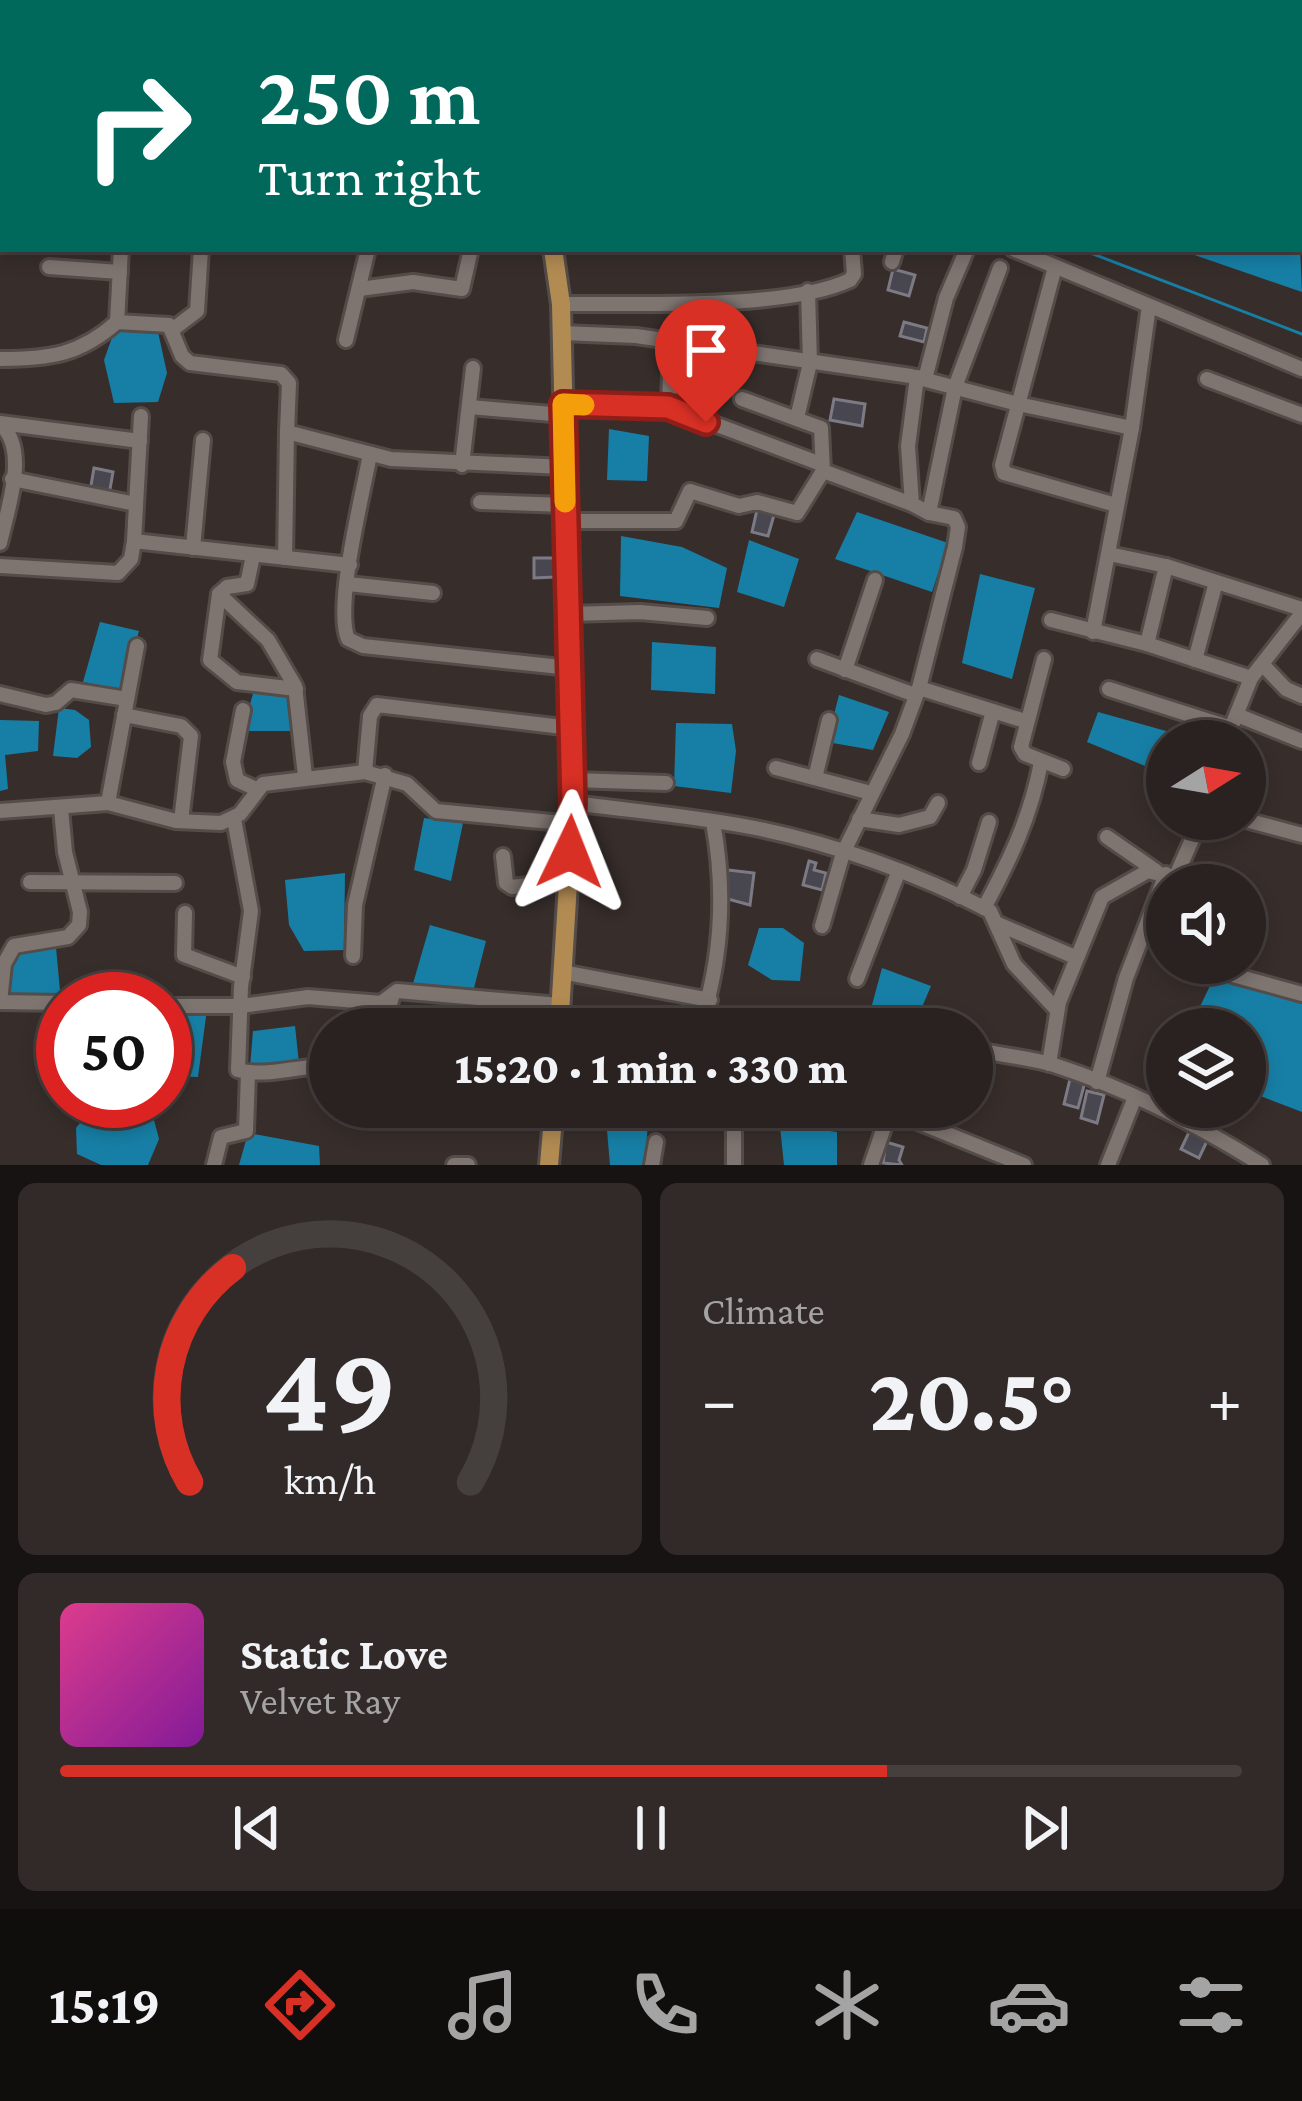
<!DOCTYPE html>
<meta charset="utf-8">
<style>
:root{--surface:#292220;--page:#312a29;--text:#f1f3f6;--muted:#a5a4a5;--line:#453f3e;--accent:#d93025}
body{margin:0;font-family:"Crimson Pro",serif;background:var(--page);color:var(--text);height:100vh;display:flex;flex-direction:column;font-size:45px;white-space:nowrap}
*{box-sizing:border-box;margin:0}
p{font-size:39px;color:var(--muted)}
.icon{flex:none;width:66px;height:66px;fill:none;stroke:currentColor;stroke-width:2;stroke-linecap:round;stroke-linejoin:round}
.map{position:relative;height:1165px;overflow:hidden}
.sheet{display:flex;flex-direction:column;gap:18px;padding:18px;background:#171312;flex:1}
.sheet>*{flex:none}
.banner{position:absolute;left:0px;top:0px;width:1302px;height:252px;box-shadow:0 6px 18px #0003,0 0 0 3px var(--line);background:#00695c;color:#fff;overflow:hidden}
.needle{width:78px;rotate:79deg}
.fabs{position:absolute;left:1146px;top:720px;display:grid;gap:24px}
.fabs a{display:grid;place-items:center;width:120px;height:120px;border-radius:50%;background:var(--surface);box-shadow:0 6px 18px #0003,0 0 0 3px var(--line);font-size:60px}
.speed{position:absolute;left:36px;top:972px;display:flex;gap:24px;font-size:60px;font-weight:700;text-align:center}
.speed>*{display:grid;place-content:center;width:156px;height:156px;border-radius:50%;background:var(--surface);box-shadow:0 6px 18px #0003,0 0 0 3px var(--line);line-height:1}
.speed .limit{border:18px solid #d22;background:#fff;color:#111}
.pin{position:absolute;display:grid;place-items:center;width:102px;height:102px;color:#fff;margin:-123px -51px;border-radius:50% 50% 50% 0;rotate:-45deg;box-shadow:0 0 12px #0007}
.pin .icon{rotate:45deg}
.me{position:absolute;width:132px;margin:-66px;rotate:2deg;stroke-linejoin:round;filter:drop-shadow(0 0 9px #0008)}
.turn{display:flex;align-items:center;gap:42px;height:252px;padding:0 60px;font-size:54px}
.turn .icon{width:156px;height:156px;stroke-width:2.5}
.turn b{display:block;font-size:84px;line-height:102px}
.big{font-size:90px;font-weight:800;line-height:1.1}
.sheet .card{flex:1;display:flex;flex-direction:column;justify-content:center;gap:18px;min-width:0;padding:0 42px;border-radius:18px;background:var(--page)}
.sheet .dial{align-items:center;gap:0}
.dial svg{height:312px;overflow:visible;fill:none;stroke:var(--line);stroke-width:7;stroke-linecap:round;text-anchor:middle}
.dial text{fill:var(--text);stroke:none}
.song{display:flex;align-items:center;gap:36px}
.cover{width:144px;height:144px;border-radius:18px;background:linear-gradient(135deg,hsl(330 70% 55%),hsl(290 70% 35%))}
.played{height:12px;border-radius:6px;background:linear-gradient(90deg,var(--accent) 70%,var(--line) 70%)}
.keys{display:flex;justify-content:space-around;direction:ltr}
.heat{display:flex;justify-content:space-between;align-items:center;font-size:66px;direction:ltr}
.sheet .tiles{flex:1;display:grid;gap:18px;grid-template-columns:1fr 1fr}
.card:last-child{grid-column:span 2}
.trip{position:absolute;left:309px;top:1008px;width:684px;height:120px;border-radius:60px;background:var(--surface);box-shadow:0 6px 18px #0003,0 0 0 3px var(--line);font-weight:800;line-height:120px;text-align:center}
.tab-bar{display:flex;height:192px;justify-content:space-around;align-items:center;background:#100e0d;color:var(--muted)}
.tab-bar .icon{width:84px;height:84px}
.tab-bar .active{color:var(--accent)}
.tab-bar b{font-size:54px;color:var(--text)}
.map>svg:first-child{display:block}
.water{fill:#177fa6}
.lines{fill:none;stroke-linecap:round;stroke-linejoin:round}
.stream{stroke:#177fa6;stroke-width:3}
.building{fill:#48464e;stroke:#7c7a84;stroke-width:3}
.minor-casing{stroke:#544c49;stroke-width:20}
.major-casing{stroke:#544c49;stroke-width:24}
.minor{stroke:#7e7470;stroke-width:14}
.major{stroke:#b28b53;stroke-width:18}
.rail-casing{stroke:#b2aba9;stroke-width:8}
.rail{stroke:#372e2b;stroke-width:3;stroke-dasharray:9;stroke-linecap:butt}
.route-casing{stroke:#8d1f18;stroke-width:30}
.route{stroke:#d93025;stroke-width:21}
.slow{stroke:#f59e0b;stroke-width:21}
</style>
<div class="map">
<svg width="1302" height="1165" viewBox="0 0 1302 1165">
<rect width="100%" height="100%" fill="#372e2b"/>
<!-- water -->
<g class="water">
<path d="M1299,226L1302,292L1177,249H1299Z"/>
<path d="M114,332H158L167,373L158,402L114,403L104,360Z"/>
<path d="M609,429L649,436L647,481L607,480Z"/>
<path d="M857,512L948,543L932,592L835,559Z"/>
<path d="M621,536L682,547L727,568L719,608L620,596Z"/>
<path d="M749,540L799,559L784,607L737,592Z"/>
<path d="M980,574L1035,588L1012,679L962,663Z"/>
<path d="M100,622L139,631L122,690L83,682Z"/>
<path d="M652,642L716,647L715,694L651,690Z"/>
<path d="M255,687L294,692L291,731H238L240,706L250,704Z"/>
<path d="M839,695L889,712L873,750L827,742Z"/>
<path d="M59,708L75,710L89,720L91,747L77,758L53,756Z"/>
<path d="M1098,712L1202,741H1167V775L1087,742Z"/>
<path d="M0,720L39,721L38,751L5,755L8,789L0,791Z"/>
<path d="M676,723L732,724L736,751L731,793L674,786Z"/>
<path d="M424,818L463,823L451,881L414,870Z"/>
<path d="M345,873L344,950L304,951L289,925L285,880Z"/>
<path d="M430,925L486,941L474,988L412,987Z"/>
<path d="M759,928H783L804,943L800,981L772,980L748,965Z"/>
<path d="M56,948L61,1001H6L9,963L20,954Z"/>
<path d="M882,968L931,986L916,1021L872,1005Z"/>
<path d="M1216,973L1302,998V1112L1245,1090V1029H1220L1197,1013Z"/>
<path d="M165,1005L207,1009L198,1077L165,1076Z"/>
<path d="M295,1026L299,1063L250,1067L253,1031Z"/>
<path d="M149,1101L159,1139L148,1165H101L77,1154L76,1128L95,1104Z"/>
<path d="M605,1107H649L645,1165H610Z"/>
<path d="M778,1107H802L807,1128L837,1132V1165H784Z"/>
<path d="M248,1133L319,1146L320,1165H239Z"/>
</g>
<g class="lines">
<!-- stream -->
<g class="stream">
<path d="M161,0L217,3"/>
<path d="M1080,249L1302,334"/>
</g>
</g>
<!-- building -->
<g class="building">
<path d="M893,269L915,275L909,296L888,290Z"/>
<path d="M904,322L927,328L924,342L900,336Z"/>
<path d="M834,399L865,404L862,426L830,420Z"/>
<path d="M94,468L113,472L109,495L90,491Z"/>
<path d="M757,510L774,515L768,536L752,532Z"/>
<path d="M534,558H555V577L534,578Z"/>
<path d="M809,861L816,863L814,870L826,873L822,890L803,885Z"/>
<path d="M728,870L754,873L750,905L724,898Z"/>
<path d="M1070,1079L1085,1082L1078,1108L1064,1104Z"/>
<path d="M1087,1091L1104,1095L1097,1123L1081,1118Z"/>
<path d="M1190,1130L1208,1139L1199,1158L1181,1149Z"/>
<path d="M886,1142L903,1147L899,1160L902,1165L883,1163Z"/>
</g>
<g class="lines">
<defs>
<g id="minor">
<path d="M767,0L776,3"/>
<path d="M528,3L530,0"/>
<path d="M1145,3L1146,0"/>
<path d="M1232,3V0"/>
<path d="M0,27H3"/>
<path d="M0,104V141"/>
<path d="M1299,185L1302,186"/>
<path d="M0,219H3"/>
<path d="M1013,249L1302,369"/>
<path d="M892,262L896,249"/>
<path d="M49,267L120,272"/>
<path d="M1055,267L1002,465L1004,473L1116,505"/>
<path d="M359,289L413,282L462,289L471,249"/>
<path d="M561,304C635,303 786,310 850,280L854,274L852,249"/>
<path d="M117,322L121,249"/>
<path d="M172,330L197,311L201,249"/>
<path d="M562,333L636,336L911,376L1018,404L1132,428"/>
<path d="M346,340L368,249"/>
<path d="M671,341L669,407L821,464"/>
<path d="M0,359C49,359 80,355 117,322L169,325L182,356L190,363L281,374L289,383L287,432L391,459L565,467"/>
<path d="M925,379L946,298L967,249"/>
<path d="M1207,379L1302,415"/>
<path d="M742,399L821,428L823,471L912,504"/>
<path d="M563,404L669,407"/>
<path d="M470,407L564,415"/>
<path d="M141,416L134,541L350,565"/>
<path d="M797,418L810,363L808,291"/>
<path d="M0,423L140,441"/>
<path d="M0,424C30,449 7,510 0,543"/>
<path d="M370,454C363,494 334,606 348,639L363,646L570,668"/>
<path d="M462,465L473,368"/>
<path d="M12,479L136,504"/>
<path d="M480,502L565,505"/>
<path d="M929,513L955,387L1000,268"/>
<path d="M566,521H676L690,491L739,506L757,502L797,513L823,471"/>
<path d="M193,548L203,440"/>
<path d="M1109,554L1166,566L1302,609"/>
<path d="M253,556L247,584L227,587L219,594L210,660L237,682L296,689"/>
<path d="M285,558L287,432"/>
<path d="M0,566L118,573L131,559L134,541"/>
<path d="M348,584L433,593"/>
<path d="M219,594L268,640L295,686L305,776"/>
<path d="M570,614L640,612L707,618"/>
<path d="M1051,620L1147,644L1251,678"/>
<path d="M1093,632L1132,428L1149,306"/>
<path d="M1147,644L1166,566"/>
<path d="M817,659L915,695"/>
<path d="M1044,659L1021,747L1025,754L1063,769"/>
<path d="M1195,660L1216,582"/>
<path d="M1263,665L1286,689L1302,696"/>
<path d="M845,670L875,580"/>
<path d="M919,688L1025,721"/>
<path d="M1109,689L1231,728L1251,678L1302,613"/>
<path d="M0,694L46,705L56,703L71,690L127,699"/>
<path d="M243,710L233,762L237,780L256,789"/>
<path d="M124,715L181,726L191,736L181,821"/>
<path d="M1237,715L1302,741"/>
<path d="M979,763L993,711"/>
<path d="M776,768L871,793"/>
<path d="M365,772L370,716L377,705L571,728"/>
<path d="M815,778L829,720"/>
<path d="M572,780L666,783"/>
<path d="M108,803L137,646"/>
<path d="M573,803C633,811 695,816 755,828C834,844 919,874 990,911L1014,964L1057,1010"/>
<path d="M61,809L65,852L80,912L79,925L68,937L14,946L4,964L0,1002L63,1003"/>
<path d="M0,811L108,803L176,821L221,823L240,814L263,784L365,772L407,784L436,811L572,824"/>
<path d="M234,819L251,911L241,987L238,1070C266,1078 300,1065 330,1066"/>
<path d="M859,819L899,825L930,817L938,803"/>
<path d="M1242,819L1302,835"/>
<path d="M1107,837L1156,871"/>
<path d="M503,856L506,883L512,887L569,880"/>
<path d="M30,882L175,883"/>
<path d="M960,897L974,870L989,822"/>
<path d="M984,908C1010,860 1031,816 1041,762"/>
<path d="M185,913L184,955L243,977"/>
<path d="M998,924L1075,957"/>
<path d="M822,926L843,853L902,734L919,688L955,547L958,527L954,518L929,513L912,504L908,446L917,377"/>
<path d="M353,956L355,905L385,775"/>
<path d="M1218,963L1233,975L1302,994"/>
<path d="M562,972L710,1000"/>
<path d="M857,979L898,873"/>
<path d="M165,1006H241L308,997L381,1003L397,991L560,1005"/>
<path d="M383,1029L392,997"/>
<path d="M699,1029C722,961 726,893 713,822"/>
<path d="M972,1048C999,1056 1028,1057 1054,1065C1128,1089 1197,1124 1262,1165"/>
<path d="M1049,1064L1059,1002L1102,897L1148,871L1175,878L1201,819"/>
<path d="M1097,1082L1126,978L1166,874"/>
<path d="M734,1107V1165"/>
<path d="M891,1111L1024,1165"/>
<path d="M413,1116L415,1107"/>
<path d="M214,1165L221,1137L246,1131L248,1073"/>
<path d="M454,1165H468"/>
<path d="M652,1165L656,1142"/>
<path d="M871,1165L891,1107"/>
<path d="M1108,1165L1135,1097"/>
</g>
<g id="major">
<path d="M519,0V3"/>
<path d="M553,249L561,304L573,803L559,1029"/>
<path d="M549,1165L554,1107"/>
</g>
</defs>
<!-- minor casing -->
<use href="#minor" class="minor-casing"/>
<!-- major casing -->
<use href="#major" class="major-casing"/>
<!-- minor -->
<use href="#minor" class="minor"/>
<!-- major -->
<use href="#major" class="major"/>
<defs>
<g id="rail">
<path d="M899,0L907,3"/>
<path d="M978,0L985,3"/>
<path d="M1299,138L1302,139"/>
<path d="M1299,168L1302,169"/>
</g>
</defs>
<!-- rail casing -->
<use href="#rail" class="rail-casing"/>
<!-- rail -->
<use href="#rail" class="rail"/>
</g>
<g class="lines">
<defs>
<path id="route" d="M570,852L573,803L563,404L668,407L706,422"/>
</defs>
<!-- route casing -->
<use href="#route" class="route-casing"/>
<!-- route -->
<use href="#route" class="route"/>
<!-- slow -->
<path class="slow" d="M565,502L563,404L584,405"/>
</g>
</svg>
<div class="fabs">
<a><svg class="needle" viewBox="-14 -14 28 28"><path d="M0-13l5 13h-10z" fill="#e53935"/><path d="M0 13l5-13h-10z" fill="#a5a4a5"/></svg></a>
<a><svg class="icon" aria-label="sound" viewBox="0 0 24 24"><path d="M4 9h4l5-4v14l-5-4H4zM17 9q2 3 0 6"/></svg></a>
<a><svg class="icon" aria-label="layers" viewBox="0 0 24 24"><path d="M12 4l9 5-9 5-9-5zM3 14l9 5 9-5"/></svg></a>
</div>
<div class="speed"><div class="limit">50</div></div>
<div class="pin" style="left:706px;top:422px;background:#d93025"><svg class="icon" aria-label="arrive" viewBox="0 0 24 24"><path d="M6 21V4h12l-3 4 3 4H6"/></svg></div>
<svg class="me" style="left:570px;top:852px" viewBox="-20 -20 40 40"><path d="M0-17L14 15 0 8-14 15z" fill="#d93025" stroke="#fff" stroke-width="4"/></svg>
<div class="trip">15:20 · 1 min · 330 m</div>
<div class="banner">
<div class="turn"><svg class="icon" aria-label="right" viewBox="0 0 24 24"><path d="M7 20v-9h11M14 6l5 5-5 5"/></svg><div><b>250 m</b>Turn right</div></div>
</div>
</div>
<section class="sheet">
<div class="tiles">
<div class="card dial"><svg viewBox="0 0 100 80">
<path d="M14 69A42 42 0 1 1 86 69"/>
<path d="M14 69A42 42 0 0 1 25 14" stroke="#d93025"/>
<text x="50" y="56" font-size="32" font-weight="700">49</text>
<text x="50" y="72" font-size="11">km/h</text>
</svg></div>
<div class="card"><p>Climate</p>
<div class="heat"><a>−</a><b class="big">20.5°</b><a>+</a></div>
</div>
<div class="card">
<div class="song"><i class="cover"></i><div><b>Static Love</b><p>Velvet Ray</p></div></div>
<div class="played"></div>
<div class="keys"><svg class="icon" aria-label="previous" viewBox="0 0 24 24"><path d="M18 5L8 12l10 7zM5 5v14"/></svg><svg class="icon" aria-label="pause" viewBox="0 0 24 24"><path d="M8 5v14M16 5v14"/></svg><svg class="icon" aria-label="next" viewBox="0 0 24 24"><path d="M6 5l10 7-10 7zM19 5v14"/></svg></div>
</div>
</div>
</section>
<nav class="tab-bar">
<b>15:19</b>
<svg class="icon active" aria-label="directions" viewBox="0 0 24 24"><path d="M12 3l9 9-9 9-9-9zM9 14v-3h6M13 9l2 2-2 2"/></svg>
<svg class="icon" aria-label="music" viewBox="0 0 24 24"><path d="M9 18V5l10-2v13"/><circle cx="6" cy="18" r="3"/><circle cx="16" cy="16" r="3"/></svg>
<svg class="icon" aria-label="phone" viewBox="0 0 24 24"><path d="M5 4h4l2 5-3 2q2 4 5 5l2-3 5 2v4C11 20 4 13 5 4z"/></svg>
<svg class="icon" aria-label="climate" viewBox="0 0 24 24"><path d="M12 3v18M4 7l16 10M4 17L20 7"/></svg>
<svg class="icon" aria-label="car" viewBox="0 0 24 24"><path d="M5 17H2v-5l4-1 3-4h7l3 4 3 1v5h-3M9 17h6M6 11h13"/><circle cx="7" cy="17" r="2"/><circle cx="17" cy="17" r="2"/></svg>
<svg class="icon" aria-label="filters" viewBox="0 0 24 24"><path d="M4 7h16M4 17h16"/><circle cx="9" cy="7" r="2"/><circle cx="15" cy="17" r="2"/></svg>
</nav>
